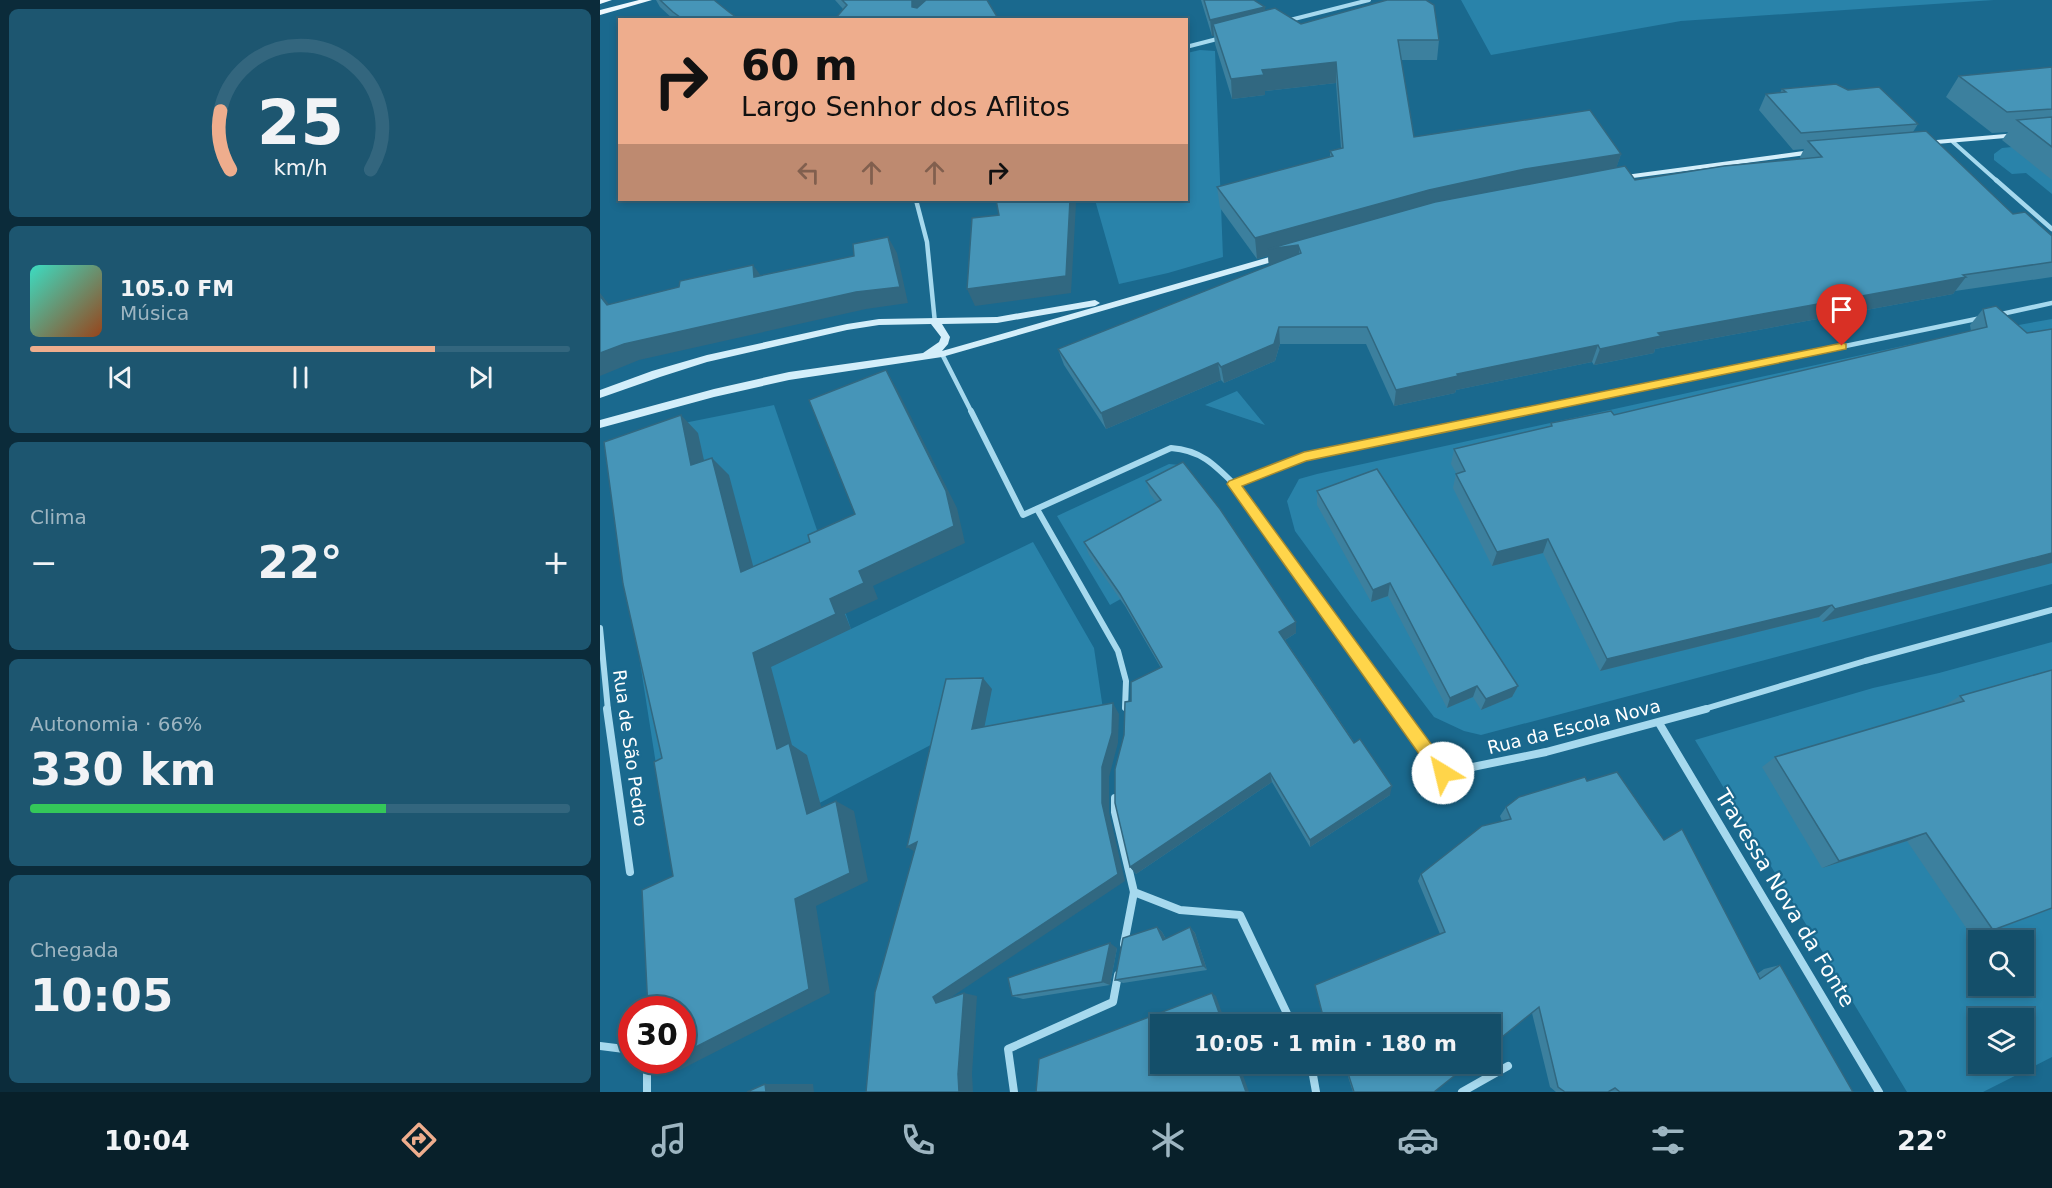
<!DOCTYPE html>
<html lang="pt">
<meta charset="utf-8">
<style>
:root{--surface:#144f6a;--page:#1d5670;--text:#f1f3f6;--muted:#9db5c1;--line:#33667e;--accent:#eead8d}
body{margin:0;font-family:"DejaVu Sans",sans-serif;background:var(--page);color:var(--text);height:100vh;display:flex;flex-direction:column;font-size:22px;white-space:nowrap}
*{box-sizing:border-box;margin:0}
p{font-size:20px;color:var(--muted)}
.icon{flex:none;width:33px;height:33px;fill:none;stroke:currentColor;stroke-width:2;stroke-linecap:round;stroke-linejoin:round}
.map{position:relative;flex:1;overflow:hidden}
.side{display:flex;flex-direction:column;gap:9px;padding:9px;background:#0b2b3a;width:600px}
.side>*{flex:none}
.top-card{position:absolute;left:18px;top:18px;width:570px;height:183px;border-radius:0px;box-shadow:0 3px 9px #0003,0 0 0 2px var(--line);background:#eead8d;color:#111;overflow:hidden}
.fabs{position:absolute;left:1368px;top:930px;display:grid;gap:12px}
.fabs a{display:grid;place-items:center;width:66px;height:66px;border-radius:0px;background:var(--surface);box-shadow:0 3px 9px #0003,0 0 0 2px var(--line);font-size:30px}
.speed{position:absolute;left:18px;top:996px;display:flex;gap:12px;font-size:30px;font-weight:700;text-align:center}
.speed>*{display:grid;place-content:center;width:78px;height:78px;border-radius:50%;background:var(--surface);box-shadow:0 3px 9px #0003,0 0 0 2px var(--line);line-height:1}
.speed .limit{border:9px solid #d22;background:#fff;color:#111}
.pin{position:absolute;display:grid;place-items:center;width:51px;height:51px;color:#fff;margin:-62px -26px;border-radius:50% 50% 50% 0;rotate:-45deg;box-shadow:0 0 6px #0007}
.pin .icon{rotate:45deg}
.me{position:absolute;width:66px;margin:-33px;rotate:324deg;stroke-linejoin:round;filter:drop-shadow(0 0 4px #0008)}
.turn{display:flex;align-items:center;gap:21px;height:126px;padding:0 24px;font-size:27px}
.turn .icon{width:78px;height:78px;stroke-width:2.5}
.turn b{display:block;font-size:42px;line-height:51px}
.lanes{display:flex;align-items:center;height:57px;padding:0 24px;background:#0003;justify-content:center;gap:30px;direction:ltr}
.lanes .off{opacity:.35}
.big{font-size:45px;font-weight:700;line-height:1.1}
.side .widget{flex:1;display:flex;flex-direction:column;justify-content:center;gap:9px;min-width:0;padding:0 21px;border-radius:9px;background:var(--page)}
.side .dial{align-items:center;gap:0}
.dial svg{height:156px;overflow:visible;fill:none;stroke:var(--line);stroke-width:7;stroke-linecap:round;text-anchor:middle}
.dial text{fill:var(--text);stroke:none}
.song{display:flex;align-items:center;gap:18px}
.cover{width:72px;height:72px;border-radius:9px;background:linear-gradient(135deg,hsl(170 70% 55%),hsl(20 70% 35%))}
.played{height:6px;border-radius:3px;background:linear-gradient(90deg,var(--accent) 75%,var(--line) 75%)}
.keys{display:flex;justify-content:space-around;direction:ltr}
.heat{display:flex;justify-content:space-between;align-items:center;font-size:33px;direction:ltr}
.charge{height:9px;border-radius:4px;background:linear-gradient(90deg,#34c759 66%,var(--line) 0)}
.trip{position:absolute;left:550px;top:1014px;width:351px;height:60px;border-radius:0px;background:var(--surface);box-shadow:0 3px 9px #0003,0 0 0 2px var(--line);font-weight:700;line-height:60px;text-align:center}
.menu{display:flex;height:96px;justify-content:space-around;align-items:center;background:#08202a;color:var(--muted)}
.menu .icon{width:42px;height:42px}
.menu .active{color:var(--accent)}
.menu b{font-size:27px;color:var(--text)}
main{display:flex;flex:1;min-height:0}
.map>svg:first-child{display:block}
.green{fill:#2983aa;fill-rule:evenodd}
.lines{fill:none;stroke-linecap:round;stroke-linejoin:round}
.street-far3{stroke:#a6d9ee;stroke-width:4}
.street-far2{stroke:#a6d9ee;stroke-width:4.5}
.street-far1{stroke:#a6d9ee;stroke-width:6}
.street{stroke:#a6d9ee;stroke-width:8}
.secondary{fill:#d3eefa;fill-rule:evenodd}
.primary{fill:#edf9ff;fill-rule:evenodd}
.wall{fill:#3c809e}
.shaded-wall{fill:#316881}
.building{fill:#4695b8;stroke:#316881;stroke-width:1.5}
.route{fill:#ffd54a;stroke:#a68a30;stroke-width:1.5}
.labels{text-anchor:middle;stroke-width:4.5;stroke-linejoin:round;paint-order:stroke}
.street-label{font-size:18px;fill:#fff;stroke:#1a698e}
.near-street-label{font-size:21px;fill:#fff;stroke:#1a698e}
</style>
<main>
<section class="side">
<div class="widget dial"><svg viewBox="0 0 100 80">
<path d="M14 69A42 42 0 1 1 86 69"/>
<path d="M14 69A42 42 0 0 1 9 39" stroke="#eead8d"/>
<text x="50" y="56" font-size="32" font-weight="700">25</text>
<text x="50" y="72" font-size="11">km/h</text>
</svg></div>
<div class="widget">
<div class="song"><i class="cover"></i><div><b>105.0 FM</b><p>Música</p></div></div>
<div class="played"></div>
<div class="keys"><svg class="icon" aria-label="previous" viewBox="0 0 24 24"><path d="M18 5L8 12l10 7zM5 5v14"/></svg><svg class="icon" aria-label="pause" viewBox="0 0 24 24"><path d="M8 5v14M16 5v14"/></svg><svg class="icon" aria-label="next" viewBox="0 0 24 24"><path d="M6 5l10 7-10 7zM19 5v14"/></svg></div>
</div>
<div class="widget"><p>Clima</p>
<div class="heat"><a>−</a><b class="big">22°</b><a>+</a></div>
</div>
<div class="widget"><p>Autonomia · 66%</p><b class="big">330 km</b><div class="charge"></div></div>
<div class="widget"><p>Chegada</p><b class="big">10:05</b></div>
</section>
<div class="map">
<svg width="1452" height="1092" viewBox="0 0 1452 1092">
<rect width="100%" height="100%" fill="#1a698e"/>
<!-- green -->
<g class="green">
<path d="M861,0H1394L1081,21L891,55Z"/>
<path d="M600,50L615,51L623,257L568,273L519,284L495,200H586L587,53Z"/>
<path d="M1452,143V194L1426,173L1412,174L1394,160V154L1402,148Z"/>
<path d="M1452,319V584L881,735L864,731L834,717L752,609L695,531L687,501L699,479L717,474L1307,345Z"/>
<path d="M637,391L665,425L605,405Z"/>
<path d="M174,405L251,629L433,542L494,648L504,716L346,737L74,879L21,541L54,429Z"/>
<path d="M569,464L580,465L597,556L510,605L457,516Z"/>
<path d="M1452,642V1057L1383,1092H1307L1095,740L1273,688L1339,673ZM1378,940H1424V986H1378ZM1378,1018H1424V1064H1378Z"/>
</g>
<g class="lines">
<!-- street-far3 -->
<g class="street-far3">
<path d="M686,21L769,0"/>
<path d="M586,47L621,38"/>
<path d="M1353,142L1397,181"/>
</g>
<!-- street-far2 -->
<g class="street-far2">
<path d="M1396,180L1452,229"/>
<path d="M316,200L327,242L335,323"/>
<path d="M1397,315L1452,303"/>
<path d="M342,354L372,413"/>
<path d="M920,413L1381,318"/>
</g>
<!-- street-far1 -->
<g class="street-far1">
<path d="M371,411L423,515L571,448C600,450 614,464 634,484L798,710"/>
<path d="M634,484L704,457L927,411"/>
<path d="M437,509L518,651L526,681L525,708"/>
<path d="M0,628L8,710"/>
<path d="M1101,710L1265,661L1452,610"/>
</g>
<!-- street -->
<g class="street">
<path d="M7,709L30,872"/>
<path d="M797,709L843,773L946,752L1106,709"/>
<path d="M1059,723L1279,1092"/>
<path d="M515,798V812L534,892L580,910L640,915L692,1024"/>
<path d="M524,944L534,892"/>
<path d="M0,1046L32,1050"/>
<path d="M47,1060V1092"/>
<path d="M711,1064L716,1092"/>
<path d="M414,1092L408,1049L513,1002L518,975"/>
<path d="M862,1092L908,1066"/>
</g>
<!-- secondary -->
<g class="secondary">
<path d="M1452,130V134L1325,145L1321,143L1325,141Z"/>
<path d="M1218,149L1222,151L1221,153L1018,180L1014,178L1018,176Z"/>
<path d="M683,253L686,254V258L342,357L189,380L114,397L0,428V420L114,389L189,372L323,353L339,342L341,337L331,324L279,325L247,330L107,362L60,377L0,398V390L52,371L107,355L247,324L279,319L397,317L495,300L500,303L495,306L397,323L342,324L350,337L348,344L342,351Z"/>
</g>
<!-- primary -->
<g class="primary">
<path d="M0,0H12L0,4Z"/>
<path d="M39,0H52L0,15V10Z"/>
</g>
</g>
<!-- wall -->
<g class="wall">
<path d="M56,0H114L129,12L140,20H74L60,7Z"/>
<path d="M235,0H387L243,9Z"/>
<path d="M601,0H654L666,11L701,24L839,40L837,60H801L814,137L1021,154L1016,168L1035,180L1201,159L1200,157L1204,149L1193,150L1159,110L1166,94L1180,93L1182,89L1318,124L1313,132L1413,214L1452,236V277L1355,291L1353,294L1055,349L1054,353L994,365L992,362L856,390L855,393L794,406L766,344H680L675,361L624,383L621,380L506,429L464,365L458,349L669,266L668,256L657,259L620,208L617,187L730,157V151L741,148L736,83L665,91V95L632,99L615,44L614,36H612Z"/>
<path d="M1452,67V180L1402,140L1408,132L1392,133L1346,97L1359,76Z"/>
<path d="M1396,306L1435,566L1222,622L1219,617L1000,671L943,553L892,566L853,488L856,473L851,464L854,449L949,427L951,423L1014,415L1371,331L1370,325L1383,309Z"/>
<path d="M546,481L696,633L685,640L790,795L710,847L672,782L536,874L530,867L524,735L531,701L561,668L525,606L489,555L484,542L556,502L550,494Z"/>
<path d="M717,491L918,686L912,697L881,710L873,697L847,708L788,596L771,602L717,505Z"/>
<path d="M1452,670L1393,930L1371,935L1307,841L1222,868L1162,767L1175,757L1342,707L1360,696Z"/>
<path d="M987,781L1157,974L1164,969L1180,965L1253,1092H956L950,1087L932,1013L840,934L818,881L821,874L902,821L900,816L906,807Z"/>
<path d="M557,927L562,932L566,939L590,927L595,933L607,970L523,983L515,980Z"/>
<path d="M517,948L510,985L423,999L412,996Z"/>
<path d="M744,1064H869L834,1092H753Z"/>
</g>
<!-- shaded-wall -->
<g class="shaded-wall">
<path d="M314,0H336L318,17L312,7V1Z"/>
<path d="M665,7L666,22L613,24L614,36H612L610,20Z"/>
<path d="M736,62V83L665,91V95L632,99L631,79L662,70Z"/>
<path d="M1021,154L1014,175L826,211L699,247V262L669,266L668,256L657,259L655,238L829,190L925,169Z"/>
<path d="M470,200H475L476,204L471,293L375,306L367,289Z"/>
<path d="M288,237L297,253L308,303L266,309L39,360L0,376V353L24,344L256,292Z"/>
<path d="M153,265L165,281L154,277Z"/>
<path d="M1366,277L1353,294L1055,349L1054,353L994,365L1000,349L1058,333Z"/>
<path d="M0,293L22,321L7,305L0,296Z"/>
<path d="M679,327L680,344L675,361L624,383L621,367Z"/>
<path d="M998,345L992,362L856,390L855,393L794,406L796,390L857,374Z"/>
<path d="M618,363L621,380L506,429L501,413Z"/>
<path d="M286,370L297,389L357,508L365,543L273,586L278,599L245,614L251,629L171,667L192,745L207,755L226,824L207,814L177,749L153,653L230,599L259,571Z"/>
<path d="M81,415L98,433L109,483L91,465Z"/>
<path d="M112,458L129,475L159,588L141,572Z"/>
<path d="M948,539L943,553L892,566L897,552Z"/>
<path d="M1452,553V563L1222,622L1235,609Z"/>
<path d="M790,583L788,596L771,602L773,590Z"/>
<path d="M1232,605L1219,617L1000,671L1007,659Z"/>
<path d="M696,622V633L680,643L679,632Z"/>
<path d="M383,678L392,689L382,739L372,729Z"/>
<path d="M877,686L873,697L847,708L850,698Z"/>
<path d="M918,686L912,697L881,710L886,699Z"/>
<path d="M513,703L519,714L518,743L509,777V812L525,881L347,1000L336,1003L333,997L502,803V767Z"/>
<path d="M670,773L672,782L536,874L530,867Z"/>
<path d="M792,786L790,795L710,847V840Z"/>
<path d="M236,801L254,811L268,881L216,906L230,993L80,1070H51L69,1060H82V1054L195,899Z"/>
<path d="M1326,833L1307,841L1222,868L1239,861Z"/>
<path d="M317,842L320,855L307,847Z"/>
<path d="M557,927L562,932L569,945L563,940Z"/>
<path d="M590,927L595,933L607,970L603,966Z"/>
<path d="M510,943L517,948L510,985L502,982Z"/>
<path d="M364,993L377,996L372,1074L373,1092H359L358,1074Z"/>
<path d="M612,993L616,996L626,1024H623Z"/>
<path d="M636,1064H639L649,1092H646Z"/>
<path d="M165,1084H213L214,1092H166Z"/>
</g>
<!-- building -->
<g class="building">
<path d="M60,0H114L129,12L140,20H84L73,12Z"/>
<path d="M242,0H314L312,1V7L317,8L326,0H387L399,20H234L247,5Z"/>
<path d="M604,0H654L665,7L610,20Z"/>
<path d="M787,0H826L834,5L839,40H798L814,137L990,110L1021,154L925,169L829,190L655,238L617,187L733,156L730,151L743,148L736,62L662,70L664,75L631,79L613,24L675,8L701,24Z"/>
<path d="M1452,67V109L1407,112L1359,76Z"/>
<path d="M1236,84L1248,90L1279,87L1318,124L1201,133L1166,94L1186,92L1182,89Z"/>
<path d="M1452,117V147L1417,120Z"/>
<path d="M1326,131L1413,214L1425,212L1452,236V262L1363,275L1366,277L1058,333L1061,336L1000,349L998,345L857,374L858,376L796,390L767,327H679L674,344L621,367L618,363L501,413L458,349L701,253L698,245L668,249L835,202L1025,166L1035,180L1124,166L1222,157L1208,141Z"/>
<path d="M396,200H470L466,276L367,289L372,218L399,215Z"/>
<path d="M288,237L300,287L256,292L24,344L0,353V296L7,305L79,287L80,281L153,265L154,277L254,256L253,244Z"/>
<path d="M1396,306L1427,333L1452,329V553L1235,609L1232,605L1007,659L948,539L897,552L856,474L865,471L854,449L952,426L951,423L1011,411L1014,415L1387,327L1383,309Z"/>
<path d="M286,370L346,491L354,526L259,571L264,583L230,599L236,614L153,653L177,749L189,743L207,814L236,801L250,873L195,899L209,989L82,1054V1010H48L42,890L73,876L54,762L62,758L23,584L4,442L81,415L91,465L112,458L141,572L210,542L208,535L255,514L209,400Z"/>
<path d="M583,462L620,509L696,622L679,632L754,743L760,739L792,786L710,840L670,773L530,867L515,803V769L524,735L525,702L531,701V682L562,667L520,594L484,542L561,500L546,481Z"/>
<path d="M777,469L918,686L886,699L877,686L850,698L790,583L773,590L717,491Z"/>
<path d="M1452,670V908L1393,930L1326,833L1239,861L1175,757L1364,701L1360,696Z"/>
<path d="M383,678L372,729L513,703L512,733L502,767V803L518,874L333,997L336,1003L364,993L358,1074L359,1092H266L275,992L317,842L307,847L346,679Z"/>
<path d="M1017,772L1064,840L1082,829L1160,979L1180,965L1253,1092H1020L1015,1088L1008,1092H965L958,1087L939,1007L891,1046V1024H725L715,985L845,932L821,874L882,826L911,819L906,807L919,797L985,777L987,781Z"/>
<path d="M557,927L563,940L590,927L603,966L515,980L523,938Z"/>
<path d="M510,943L502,982L412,996L408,978Z"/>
<path d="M612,993L623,1024H561V1064H636L646,1092H436L439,1059Z"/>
<path d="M51,1060H69L51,1070Z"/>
<path d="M745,1064H869L834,1092H754Z"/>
<path d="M165,1084L166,1092H147Z"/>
</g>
<!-- route -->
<path class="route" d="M1242,343L1246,344V349L706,461L642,486L848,767L851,773L848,779L843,781L837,779L627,484L629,481L704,452Z"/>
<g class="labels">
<!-- street labels -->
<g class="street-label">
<text transform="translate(974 727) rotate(-14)" y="6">Rua da Escola Nova</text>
<text transform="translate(30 748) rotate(82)" y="6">Rua de São Pedro</text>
</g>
<!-- near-street labels -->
<g class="near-street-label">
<text transform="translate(1185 898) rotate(59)" y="7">Travessa Nova da Fonte</text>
</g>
</g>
</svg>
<div class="fabs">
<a><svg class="icon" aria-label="search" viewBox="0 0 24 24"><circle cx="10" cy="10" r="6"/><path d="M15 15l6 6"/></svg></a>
<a><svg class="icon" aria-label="layers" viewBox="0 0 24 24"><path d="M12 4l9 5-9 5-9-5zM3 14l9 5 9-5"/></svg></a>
</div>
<div class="speed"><div class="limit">30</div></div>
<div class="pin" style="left:1242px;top:346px;background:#d93025"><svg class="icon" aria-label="arrive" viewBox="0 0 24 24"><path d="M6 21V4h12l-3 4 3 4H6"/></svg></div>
<svg class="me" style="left:843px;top:773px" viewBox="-20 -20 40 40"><circle r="19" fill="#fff"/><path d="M0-13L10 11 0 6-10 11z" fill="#ffd54a"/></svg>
<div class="trip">10:05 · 1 min · 180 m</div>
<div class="top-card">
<div class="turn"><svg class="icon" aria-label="right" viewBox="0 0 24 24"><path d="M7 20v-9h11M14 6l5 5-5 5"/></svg><div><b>60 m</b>Largo Senhor dos Aflitos</div></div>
<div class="lanes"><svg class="icon off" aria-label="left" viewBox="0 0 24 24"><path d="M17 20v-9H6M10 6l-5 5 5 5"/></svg><svg class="icon off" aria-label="ahead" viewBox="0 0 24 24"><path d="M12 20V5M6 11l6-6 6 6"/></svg><svg class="icon off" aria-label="ahead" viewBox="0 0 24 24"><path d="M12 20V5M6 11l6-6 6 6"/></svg><svg class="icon" aria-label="right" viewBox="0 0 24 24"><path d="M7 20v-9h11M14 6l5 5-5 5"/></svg></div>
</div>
</div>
</main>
<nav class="menu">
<b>10:04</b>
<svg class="icon active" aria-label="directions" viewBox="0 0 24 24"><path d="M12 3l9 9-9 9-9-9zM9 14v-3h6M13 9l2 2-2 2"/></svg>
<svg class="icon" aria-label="music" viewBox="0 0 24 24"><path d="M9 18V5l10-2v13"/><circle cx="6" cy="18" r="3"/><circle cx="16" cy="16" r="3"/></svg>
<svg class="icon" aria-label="phone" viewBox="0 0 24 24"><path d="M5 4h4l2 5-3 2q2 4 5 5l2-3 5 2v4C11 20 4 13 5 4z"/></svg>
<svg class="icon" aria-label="climate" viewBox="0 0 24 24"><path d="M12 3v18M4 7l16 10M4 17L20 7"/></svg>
<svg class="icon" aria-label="car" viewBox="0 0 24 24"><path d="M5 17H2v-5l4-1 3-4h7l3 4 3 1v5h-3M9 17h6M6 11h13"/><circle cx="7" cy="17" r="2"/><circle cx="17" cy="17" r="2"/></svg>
<svg class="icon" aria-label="filters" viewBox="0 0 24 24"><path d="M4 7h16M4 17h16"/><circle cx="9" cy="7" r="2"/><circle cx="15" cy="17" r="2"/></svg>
<b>22°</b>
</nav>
